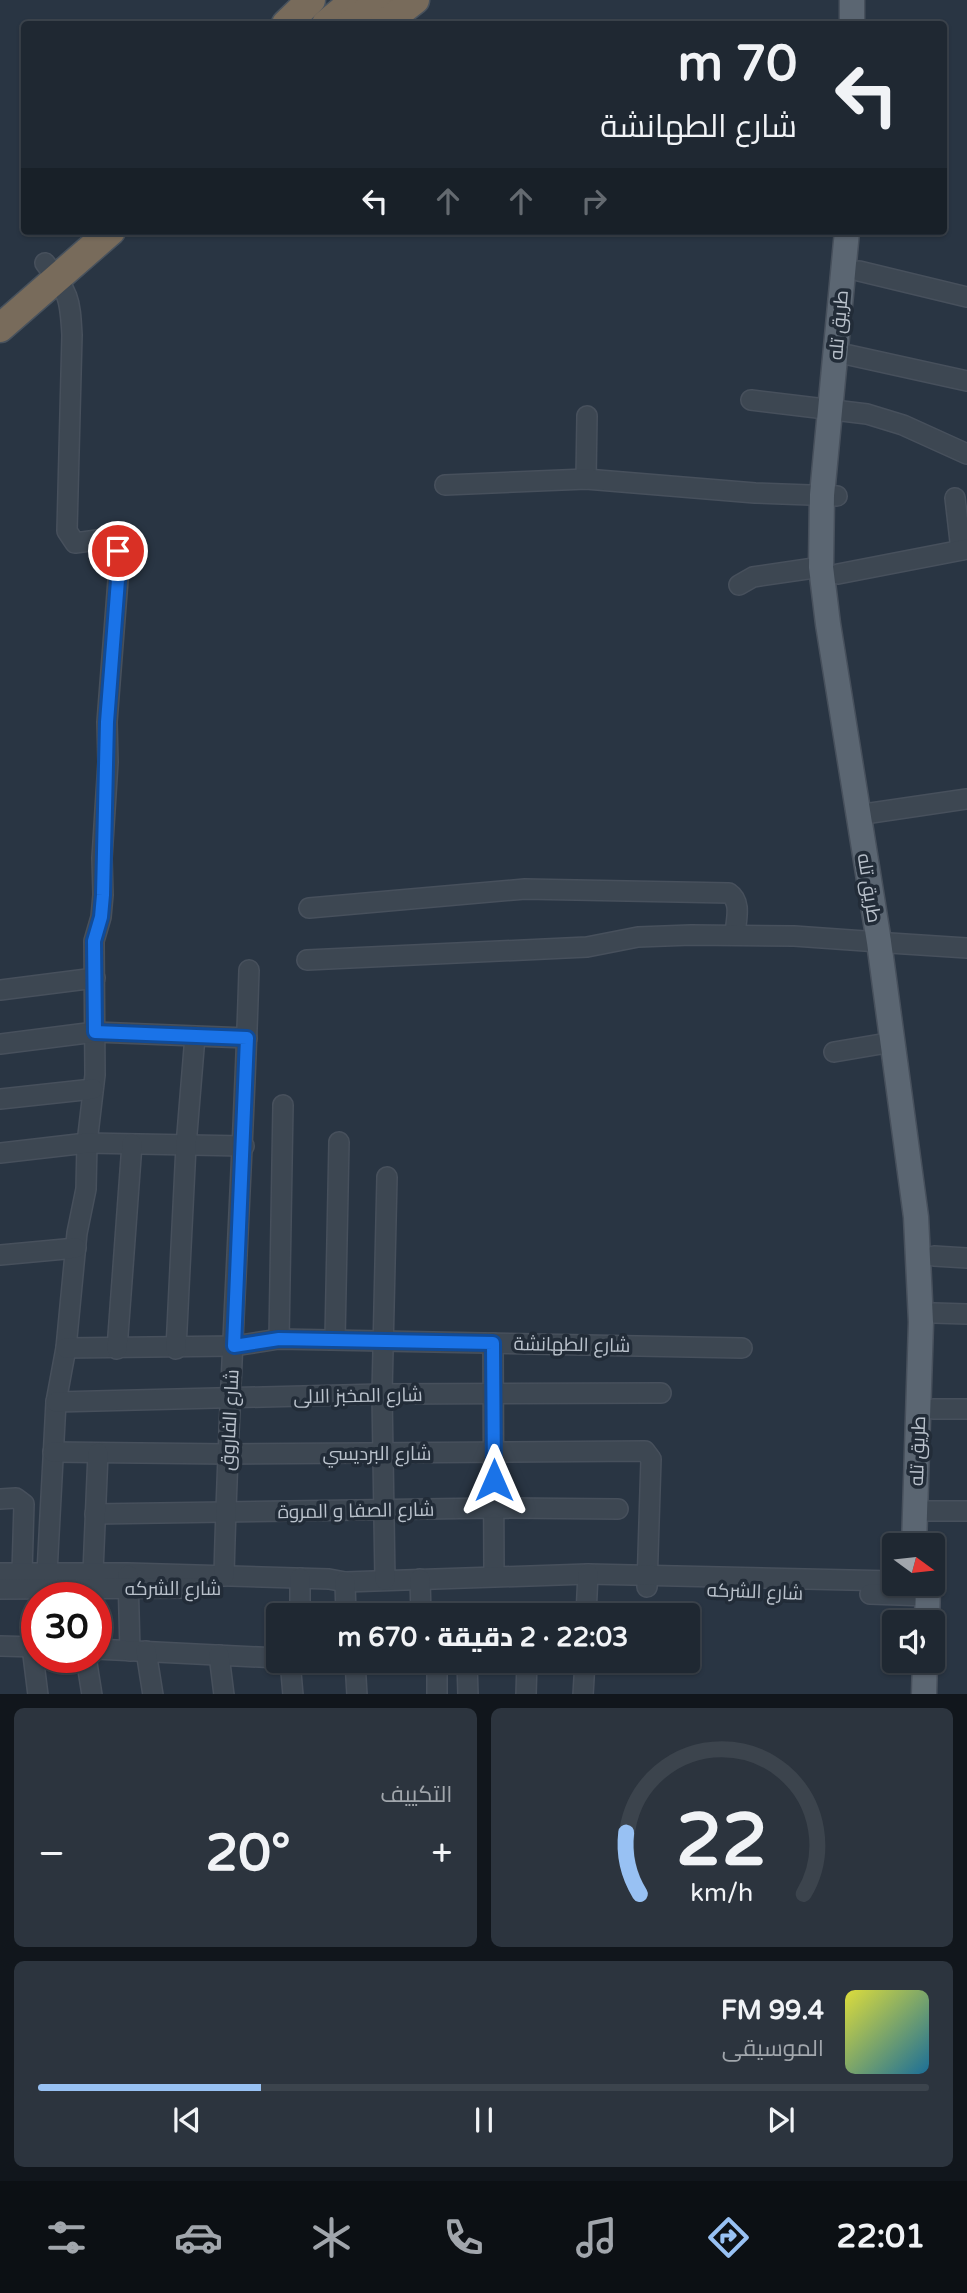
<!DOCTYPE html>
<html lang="ar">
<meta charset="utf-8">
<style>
:root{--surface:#1f2832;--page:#2c343e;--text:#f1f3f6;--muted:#a1a6ac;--line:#3c444d;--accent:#98c1f3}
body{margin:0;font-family:"Varela Round",Cairo,sans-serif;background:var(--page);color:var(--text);direction:rtl;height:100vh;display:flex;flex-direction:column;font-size:26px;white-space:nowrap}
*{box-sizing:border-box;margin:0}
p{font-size:23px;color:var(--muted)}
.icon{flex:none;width:38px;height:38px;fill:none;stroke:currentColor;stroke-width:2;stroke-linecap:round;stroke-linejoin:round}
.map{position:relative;height:1694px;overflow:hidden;direction:ltr}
.sheet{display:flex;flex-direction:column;gap:14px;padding:14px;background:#11161c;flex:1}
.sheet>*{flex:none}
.top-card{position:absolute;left:21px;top:21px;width:926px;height:214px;border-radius:7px;box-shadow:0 2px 5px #0004,0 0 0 2px var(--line);direction:rtl;background:#1f2832;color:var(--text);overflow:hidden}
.needle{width:46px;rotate:105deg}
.fabs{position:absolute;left:882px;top:1533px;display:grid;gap:14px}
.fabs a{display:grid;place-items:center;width:63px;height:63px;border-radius:7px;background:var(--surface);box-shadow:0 2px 5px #0004,0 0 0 2px var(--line);font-size:35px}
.speed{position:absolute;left:21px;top:1582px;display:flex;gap:14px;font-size:35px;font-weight:700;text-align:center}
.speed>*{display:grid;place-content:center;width:91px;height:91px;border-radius:50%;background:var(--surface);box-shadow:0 2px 5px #0004,0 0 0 2px var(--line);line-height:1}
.speed .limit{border:10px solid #d22;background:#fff;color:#111}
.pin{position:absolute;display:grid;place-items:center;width:60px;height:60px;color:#fff;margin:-30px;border:4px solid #fff;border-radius:50%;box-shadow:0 2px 7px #0007}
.me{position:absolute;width:77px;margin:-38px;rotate:0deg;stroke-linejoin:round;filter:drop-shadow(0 0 5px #0008)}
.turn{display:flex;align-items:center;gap:24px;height:147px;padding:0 35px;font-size:32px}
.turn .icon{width:91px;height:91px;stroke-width:2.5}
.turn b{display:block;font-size:49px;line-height:60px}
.lanes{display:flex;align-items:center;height:66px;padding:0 35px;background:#0003;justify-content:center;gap:35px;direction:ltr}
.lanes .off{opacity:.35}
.big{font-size:52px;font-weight:800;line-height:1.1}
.sheet .tile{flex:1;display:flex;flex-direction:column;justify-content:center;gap:10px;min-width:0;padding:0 24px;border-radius:10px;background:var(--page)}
.sheet .dial{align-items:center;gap:0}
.dial svg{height:182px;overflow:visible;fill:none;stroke:var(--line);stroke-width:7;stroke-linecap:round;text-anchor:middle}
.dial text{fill:var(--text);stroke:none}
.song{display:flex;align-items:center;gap:21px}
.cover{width:84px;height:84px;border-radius:10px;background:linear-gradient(135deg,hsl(60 70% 55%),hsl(200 70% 35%))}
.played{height:7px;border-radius:4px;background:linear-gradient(90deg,var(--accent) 25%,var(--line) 25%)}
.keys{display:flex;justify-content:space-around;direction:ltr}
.heat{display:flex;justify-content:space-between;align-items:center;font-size:38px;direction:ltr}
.sheet .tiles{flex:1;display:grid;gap:14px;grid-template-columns:1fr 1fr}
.tile:last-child{grid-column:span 2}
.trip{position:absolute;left:266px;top:1603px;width:434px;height:70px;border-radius:7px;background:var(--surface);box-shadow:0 2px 5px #0004,0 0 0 2px var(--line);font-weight:800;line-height:70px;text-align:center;direction:rtl}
.dock{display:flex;height:112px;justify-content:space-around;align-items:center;background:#0c1014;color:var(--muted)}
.dock .icon{width:49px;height:49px}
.dock .current{color:var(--accent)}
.dock b{font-size:32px;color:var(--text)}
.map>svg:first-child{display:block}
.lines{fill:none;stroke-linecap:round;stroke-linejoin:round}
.minor-casing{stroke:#47505c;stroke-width:22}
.major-casing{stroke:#47505c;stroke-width:27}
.highway-casing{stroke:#48525d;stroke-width:31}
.minor{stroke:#3d4752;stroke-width:19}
.major{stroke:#5b6672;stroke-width:24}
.highway{stroke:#786b5b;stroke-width:28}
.route-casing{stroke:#114b97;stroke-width:18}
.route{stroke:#1a73e8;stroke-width:12}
.labels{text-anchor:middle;stroke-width:7;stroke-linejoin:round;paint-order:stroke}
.street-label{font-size:19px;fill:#bac2cc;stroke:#222c38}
</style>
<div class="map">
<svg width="967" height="1695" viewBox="0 0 967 1695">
<rect width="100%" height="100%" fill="#293543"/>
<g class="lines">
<defs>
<g id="minor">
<path d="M45,263C69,294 70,297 72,335L67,531L75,543L105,539L113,541L118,551L119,567L107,722L108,762L102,858L103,895L101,917L94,941L95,1075L87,1143L86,1189L77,1233L66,1348L56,1402L47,1573"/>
<path d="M859,271L967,297"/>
<path d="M849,355L967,381"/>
<path d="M751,400L867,414L903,425L967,454"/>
<path d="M586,479L587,416"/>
<path d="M445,485L586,479L755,493L837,496"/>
<path d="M955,498L961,550"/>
<path d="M838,574L967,549"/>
<path d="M739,585L753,577L821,567"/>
<path d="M871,813L967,799"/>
<path d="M309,908L525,889L729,893C742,902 736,920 735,934"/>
<path d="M890,943L967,948"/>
<path d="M307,960L587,947L638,937L691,935L794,936L879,942"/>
<path d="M0,990L95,978"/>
<path d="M0,1044L95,1032L247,1038"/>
<path d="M834,1052L893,1042"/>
<path d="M0,1099L93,1089"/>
<path d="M0,1153L87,1143L244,1146"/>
<path d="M0,1255L76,1248"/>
<path d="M934,1256L967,1258"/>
<path d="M934,1313L967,1314"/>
<path d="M279,1339L283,1105"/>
<path d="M335,1339L339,1142"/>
<path d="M493,1343L494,1576"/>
<path d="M66,1348L234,1346L279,1339L742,1348"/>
<path d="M117,1349L132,1144"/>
<path d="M176,1349L186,1146L195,1036"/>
<path d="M56,1402L382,1394L661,1393"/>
<path d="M933,1409H967"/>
<path d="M53,1452L227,1454L645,1451L651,1459L647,1587"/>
<path d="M0,1499L16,1498L24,1504L22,1573"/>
<path d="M915,1511H967"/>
<path d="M95,1514L494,1508L618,1509"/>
<path d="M93,1572L98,1453"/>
<path d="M0,1573H128L329,1579L345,1582L588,1574L894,1581"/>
<path d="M128,1575L130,1651"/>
<path d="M224,1576C229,1374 243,1172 249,970"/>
<path d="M420,1579L421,1615"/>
<path d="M385,1580L382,1394L387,1177"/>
<path d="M345,1582L346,1615"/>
<path d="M0,1589L199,1588"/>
<path d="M870,1594L928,1596"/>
<path d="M300,1615V1578"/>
<path d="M586,1615L588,1574"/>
<path d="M0,1646L37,1647"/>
<path d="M32,1647L38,1695"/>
<path d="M96,1649L278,1658"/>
<path d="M146,1651L153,1695"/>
<path d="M219,1655L224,1695"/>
<path d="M86,1657L92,1695"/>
<path d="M290,1661L293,1695"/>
<path d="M355,1661L357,1695"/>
<path d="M437,1661V1695"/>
<path d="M467,1661L468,1695"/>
<path d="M526,1695L527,1661"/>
<path d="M583,1695L585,1661"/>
</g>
<g id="major">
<path d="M852,0V24"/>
<path d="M847,231L822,495L821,567L828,624L879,942L916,1217L921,1322L914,1545"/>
<path d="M927,1622L928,1584"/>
<path d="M924,1695L925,1661"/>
</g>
<g id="highway">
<path d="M286,24L311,0"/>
<path d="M326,24L355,0"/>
<path d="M351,24L379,0"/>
<path d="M384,24L415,0"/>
<path d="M0,328L111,231"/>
</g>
</defs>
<!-- minor casing -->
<use href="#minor" class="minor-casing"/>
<!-- major casing -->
<use href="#major" class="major-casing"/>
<!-- highway casing -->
<use href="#highway" class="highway-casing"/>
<!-- minor -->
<use href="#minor" class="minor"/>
<!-- major -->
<use href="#major" class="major"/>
<!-- highway -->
<use href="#highway" class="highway"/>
</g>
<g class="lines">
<defs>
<path id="route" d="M118,551L119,567L107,722L103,895L101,917L94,941L95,1032L247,1038L234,1346L279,1339L493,1343L494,1480"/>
</defs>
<!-- route casing -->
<use href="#route" class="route-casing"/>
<!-- route -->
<use href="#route" class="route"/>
</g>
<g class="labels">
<!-- street labels -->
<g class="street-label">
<text transform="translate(838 325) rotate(-85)" y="7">طريق تله</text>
<text transform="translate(870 888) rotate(81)" y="7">طريق تله</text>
<text transform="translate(572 1344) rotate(1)" y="7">شارع الطهانشة</text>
<text transform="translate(358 1395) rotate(-1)" y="7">شارع المخبز الالى</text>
<text transform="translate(229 1420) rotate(-87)" y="7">شارع الفاروق</text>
<text transform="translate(917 1451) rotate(-88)" y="7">طريق تله</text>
<text x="377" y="1460">شارع البرديسي</text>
<text transform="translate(356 1510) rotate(-1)" y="7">شارع الصفا و المروة</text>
<text x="173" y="1595">شارع الشركه</text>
<text transform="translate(755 1591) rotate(2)" y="7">شارع الشركه</text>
</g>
</g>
</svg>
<div class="fabs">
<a><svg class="needle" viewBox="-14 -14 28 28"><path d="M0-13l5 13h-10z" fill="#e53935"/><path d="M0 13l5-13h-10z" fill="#a1a6ac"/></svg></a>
<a><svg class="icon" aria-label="sound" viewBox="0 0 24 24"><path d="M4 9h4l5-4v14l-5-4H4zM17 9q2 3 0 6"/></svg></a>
</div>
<div class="speed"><div class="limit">30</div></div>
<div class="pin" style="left:118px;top:551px;background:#d93025"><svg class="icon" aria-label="arrive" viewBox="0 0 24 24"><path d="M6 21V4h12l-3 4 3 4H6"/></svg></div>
<svg class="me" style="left:494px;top:1480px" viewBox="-20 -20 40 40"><path d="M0-17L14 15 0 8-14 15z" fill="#1a73e8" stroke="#fff" stroke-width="4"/></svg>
<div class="trip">22:03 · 2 دقيقة · 670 m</div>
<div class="top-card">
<div class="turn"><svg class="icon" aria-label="left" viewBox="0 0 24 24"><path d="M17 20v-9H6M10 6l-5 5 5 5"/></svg><div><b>70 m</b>شارع الطهانشة</div></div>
<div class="lanes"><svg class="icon" aria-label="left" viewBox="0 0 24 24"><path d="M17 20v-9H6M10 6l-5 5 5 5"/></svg><svg class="icon off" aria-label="ahead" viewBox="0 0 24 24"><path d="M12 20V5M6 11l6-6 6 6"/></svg><svg class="icon off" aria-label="ahead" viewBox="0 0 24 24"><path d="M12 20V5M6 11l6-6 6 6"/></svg><svg class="icon off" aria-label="right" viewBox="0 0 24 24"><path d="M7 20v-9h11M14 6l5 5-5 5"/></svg></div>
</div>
</div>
<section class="sheet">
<div class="tiles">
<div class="tile dial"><svg viewBox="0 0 100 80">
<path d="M14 69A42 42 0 1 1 86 69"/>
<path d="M14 69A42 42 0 0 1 8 42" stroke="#98c1f3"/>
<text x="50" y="56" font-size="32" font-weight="700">22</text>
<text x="50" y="72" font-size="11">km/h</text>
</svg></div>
<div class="tile"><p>التكييف</p>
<div class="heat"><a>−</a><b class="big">20°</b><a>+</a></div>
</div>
<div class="tile">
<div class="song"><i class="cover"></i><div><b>99.4 FM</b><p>الموسيقى</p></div></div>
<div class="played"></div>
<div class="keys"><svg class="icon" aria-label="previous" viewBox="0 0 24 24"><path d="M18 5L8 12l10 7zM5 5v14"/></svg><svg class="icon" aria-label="pause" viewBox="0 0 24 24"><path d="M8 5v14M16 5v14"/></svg><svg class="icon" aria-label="next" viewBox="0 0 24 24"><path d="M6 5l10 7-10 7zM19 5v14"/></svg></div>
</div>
</div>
</section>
<nav class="dock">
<b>22:01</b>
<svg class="icon current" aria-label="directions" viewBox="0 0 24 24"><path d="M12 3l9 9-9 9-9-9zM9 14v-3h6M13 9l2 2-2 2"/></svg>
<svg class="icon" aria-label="music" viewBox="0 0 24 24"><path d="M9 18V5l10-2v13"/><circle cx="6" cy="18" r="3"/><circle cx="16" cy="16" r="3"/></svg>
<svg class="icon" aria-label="phone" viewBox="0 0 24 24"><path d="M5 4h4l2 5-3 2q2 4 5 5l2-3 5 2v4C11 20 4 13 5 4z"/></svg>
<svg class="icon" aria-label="climate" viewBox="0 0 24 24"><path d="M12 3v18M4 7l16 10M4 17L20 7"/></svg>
<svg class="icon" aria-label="car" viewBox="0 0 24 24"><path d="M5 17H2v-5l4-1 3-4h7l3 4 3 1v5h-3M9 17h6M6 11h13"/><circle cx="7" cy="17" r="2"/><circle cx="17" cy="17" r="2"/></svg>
<svg class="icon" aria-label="filters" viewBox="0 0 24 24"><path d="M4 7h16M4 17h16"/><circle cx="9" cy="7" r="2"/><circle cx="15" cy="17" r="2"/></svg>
</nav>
